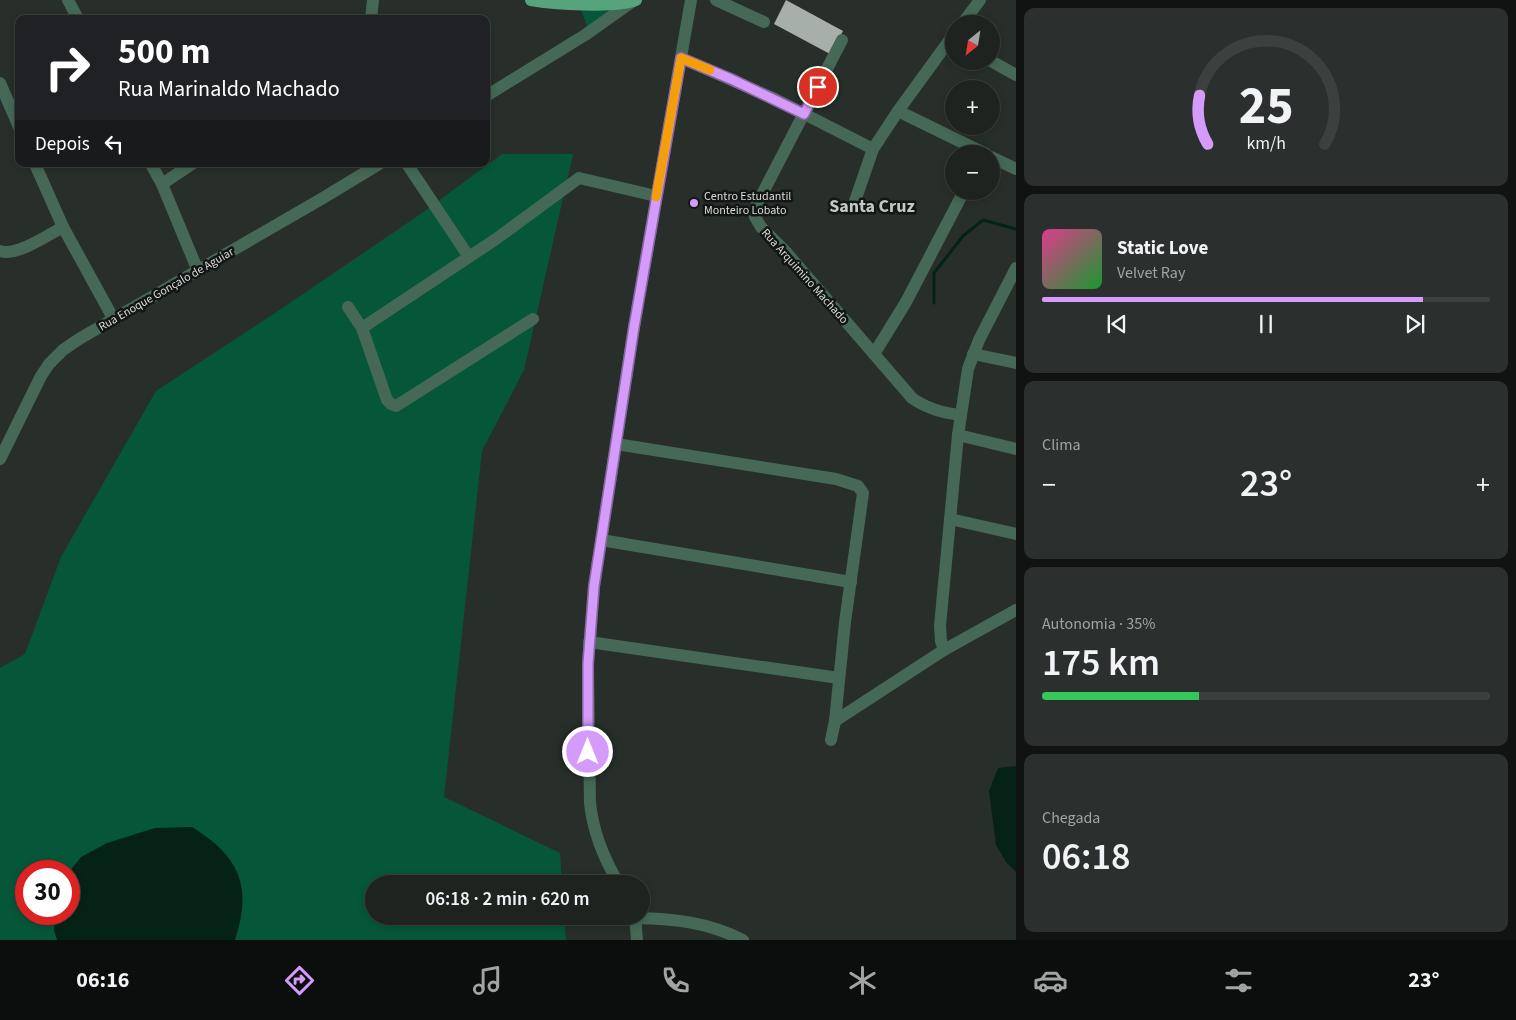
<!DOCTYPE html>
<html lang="pt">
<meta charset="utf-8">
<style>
:root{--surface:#1e2320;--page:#2b2f2d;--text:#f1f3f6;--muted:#a1a4a5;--line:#3c403e;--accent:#d59bfb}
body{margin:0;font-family:"Source Sans 3",sans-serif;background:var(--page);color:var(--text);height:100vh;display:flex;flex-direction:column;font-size:19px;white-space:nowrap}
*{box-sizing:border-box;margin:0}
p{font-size:16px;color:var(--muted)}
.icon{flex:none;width:28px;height:28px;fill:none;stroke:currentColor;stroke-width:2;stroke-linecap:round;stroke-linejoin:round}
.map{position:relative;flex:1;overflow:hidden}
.side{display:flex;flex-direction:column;gap:8px;padding:8px;background:#101312;width:500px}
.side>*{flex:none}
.top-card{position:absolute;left:15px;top:15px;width:475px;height:152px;border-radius:10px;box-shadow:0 2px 8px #0003,0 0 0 1px var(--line);background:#202124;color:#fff;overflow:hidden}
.needle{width:32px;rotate:210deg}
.fabs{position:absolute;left:945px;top:15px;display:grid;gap:10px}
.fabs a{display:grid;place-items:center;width:55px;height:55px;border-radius:50%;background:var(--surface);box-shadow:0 2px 8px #0003,0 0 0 1px var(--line);font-size:25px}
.speed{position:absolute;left:15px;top:860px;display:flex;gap:10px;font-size:25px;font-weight:700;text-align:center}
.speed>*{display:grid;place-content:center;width:65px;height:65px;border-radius:50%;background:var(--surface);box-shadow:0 2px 8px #0003,0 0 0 1px var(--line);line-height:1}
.speed .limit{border:8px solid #d22;background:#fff;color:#111}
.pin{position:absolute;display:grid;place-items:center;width:42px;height:42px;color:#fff;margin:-21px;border:2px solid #fff;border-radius:50%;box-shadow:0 1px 5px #0007}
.me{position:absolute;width:55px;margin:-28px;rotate:0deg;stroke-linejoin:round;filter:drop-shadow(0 0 4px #0008)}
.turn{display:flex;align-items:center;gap:18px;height:105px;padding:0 20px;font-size:22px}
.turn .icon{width:65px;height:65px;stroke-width:2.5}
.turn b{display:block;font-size:35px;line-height:42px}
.then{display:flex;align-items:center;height:48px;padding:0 20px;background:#0003;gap:10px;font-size:19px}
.big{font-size:38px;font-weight:600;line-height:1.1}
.side .widget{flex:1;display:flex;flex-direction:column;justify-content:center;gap:8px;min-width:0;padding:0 18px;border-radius:10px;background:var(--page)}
.side .dial{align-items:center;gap:0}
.dial svg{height:130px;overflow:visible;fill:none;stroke:var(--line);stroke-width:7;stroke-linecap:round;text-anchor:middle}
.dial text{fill:var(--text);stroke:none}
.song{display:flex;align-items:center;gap:15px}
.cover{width:60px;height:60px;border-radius:8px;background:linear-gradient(135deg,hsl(330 70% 55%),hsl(130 70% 35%))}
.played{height:5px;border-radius:2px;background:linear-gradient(90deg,var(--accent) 85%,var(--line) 85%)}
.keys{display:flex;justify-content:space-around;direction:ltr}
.heat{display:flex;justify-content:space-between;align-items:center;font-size:28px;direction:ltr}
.charge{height:8px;border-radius:4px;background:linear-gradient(90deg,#34c759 35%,var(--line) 0)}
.trip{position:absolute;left:365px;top:875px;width:285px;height:50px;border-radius:25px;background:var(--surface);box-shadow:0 2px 8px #0003,0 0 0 1px var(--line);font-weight:600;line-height:50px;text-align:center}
.dock{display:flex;height:80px;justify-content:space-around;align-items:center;background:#0c0e0d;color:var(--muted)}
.dock .icon{width:35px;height:35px}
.dock .active{color:var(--accent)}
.dock b{font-size:22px;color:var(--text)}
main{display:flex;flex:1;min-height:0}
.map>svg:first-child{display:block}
.green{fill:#065739;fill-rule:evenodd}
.water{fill:#042316}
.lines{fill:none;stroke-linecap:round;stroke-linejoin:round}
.stream{stroke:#042316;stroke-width:3}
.building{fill:#a7afaa}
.minor{stroke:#456956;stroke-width:12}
.major{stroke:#57a37e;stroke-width:12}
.route-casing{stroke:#8a65a3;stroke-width:12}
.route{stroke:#d59bfb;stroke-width:9}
.slow{stroke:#f59e0b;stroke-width:9}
.poi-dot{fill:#d59bfb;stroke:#131614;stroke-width:2}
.labels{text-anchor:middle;stroke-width:5;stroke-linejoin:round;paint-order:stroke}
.poi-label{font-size:12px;fill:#d7dbd8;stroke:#131614;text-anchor:start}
.street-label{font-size:12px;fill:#d7dbd8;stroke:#131614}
.district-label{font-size:18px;font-weight:bold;fill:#c1c9c4;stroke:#131614}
</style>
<main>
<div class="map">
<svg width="1016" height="940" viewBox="0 0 1016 940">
<rect width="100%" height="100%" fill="#282f2b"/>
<!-- green -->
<g class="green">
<path d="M581,10H613L587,26Z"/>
<path d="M502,154H573L524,370L482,451L444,797L560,853L562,884H374V916H564L566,940H0V668L25,654L61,557L156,391L284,307L422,213ZM26,871H69V914H26Z"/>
</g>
<!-- water -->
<g class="water">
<path d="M1016,766V872L1006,862L996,845L989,791L998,768Z"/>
<path d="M192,827C239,856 253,886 235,940H57L54,930L55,914H69V872L81,857L107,843L155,828Z"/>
</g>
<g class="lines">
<!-- stream -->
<path class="stream" d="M934,303V273L963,236L983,220L1016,229"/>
</g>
<!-- building -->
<path class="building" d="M786,0L843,31L830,54L774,24Z"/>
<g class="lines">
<!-- minor -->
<g class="minor">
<path d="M68,0L78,19"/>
<path d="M716,0L764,22"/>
<path d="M371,19L373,0"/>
<path d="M962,24L980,0"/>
<path d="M842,40L757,204L755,217L761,227L785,251L912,398C927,409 943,413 961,415"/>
<path d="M681,58L775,99L873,149"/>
<path d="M991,61L1016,75"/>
<path d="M0,83L19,127"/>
<path d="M486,96L585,35L633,1"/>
<path d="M898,111L986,154"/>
<path d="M991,157L1016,169"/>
<path d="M35,164L63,227L113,318"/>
<path d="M151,164L162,184L198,271"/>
<path d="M407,164L469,257"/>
<path d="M162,184L192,164"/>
<path d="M855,201L873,149L898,111L954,34"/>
<path d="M0,251C16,257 48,235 63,227"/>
<path d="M1016,268L979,340L968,369L958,435L940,626L941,641L944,650L1016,610"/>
<path d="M348,307L362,328"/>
<path d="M533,319L396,406L391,404L387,400L362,328L496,239L579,178L656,196"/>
<path d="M874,354L906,302L964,191"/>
<path d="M973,354L1016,363"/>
<path d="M958,435L1016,449"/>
<path d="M616,444L836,479L858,486L863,493L845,622L835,721L831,740"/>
<path d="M0,459L41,376L49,364L63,350L79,339L323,198L379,164"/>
<path d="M950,519L1016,534"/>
<path d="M601,540L851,582"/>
<path d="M589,642L839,678"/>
<path d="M835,721L944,650"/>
<path d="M619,884C604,859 593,832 590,803L588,664L594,587L634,327L691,0"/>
<path d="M635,916L637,940"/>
<path d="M636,918C675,919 707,922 743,940"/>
</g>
<!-- major -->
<path class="major" d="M531,0C553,4 617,8 636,0"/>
</g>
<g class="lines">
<defs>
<path id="route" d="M588,752V664L594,586L634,327L681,58L731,79L804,114L818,87"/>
</defs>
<!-- route casing -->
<use href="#route" class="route-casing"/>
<!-- route -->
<use href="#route" class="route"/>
<!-- slow -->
<path class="slow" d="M656,197L681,58L710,70"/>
</g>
<!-- markers -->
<circle class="poi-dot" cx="694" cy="203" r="5"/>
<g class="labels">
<!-- poi labels -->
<g class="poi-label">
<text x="704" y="200">Centro Estudantil<tspan x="704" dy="14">Monteiro Lobato</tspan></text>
</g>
<!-- street labels -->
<g class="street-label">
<text transform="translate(805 276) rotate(48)" y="4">Rua Arquimino Machado</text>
<text transform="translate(166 289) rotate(-30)" y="4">Rua Enoque Gonçalo de Aguiar</text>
</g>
<!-- district labels -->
<g class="district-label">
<text x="872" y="212">Santa Cruz</text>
</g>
</g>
</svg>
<div class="fabs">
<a><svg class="needle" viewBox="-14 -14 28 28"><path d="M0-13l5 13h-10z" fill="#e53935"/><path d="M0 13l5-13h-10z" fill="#a1a4a5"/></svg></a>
<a>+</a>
<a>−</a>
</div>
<div class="speed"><div class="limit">30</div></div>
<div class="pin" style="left:818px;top:87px;background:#d93025"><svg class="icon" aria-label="arrive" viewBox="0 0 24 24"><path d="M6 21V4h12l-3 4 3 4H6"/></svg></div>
<svg class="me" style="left:588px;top:752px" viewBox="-20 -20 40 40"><circle r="17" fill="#d59bfb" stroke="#fff" stroke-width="3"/><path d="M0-11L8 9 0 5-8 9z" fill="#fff"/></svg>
<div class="trip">06:18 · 2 min · 620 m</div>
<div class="top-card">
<div class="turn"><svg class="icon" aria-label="right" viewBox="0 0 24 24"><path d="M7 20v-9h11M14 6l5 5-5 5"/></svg><div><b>500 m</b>Rua Marinaldo Machado</div></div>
<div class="then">Depois<svg class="icon" aria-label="left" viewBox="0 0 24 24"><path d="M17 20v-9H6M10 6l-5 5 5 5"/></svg></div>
</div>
</div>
<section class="side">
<div class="widget dial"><svg viewBox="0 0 100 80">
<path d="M14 69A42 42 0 1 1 86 69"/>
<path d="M14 69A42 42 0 0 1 9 39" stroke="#d59bfb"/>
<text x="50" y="56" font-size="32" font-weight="700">25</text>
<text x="50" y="72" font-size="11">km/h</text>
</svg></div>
<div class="widget">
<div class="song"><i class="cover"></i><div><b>Static Love</b><p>Velvet Ray</p></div></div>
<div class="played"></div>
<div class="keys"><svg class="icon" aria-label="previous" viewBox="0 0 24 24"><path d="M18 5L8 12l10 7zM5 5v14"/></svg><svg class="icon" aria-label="pause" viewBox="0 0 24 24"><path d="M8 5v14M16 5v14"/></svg><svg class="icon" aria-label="next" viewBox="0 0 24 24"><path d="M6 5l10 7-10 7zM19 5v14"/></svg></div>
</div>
<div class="widget"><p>Clima</p>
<div class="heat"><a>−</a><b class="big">23°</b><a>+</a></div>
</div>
<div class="widget"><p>Autonomia · 35%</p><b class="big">175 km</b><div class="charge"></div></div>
<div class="widget"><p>Chegada</p><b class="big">06:18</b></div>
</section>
</main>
<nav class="dock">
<b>06:16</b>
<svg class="icon active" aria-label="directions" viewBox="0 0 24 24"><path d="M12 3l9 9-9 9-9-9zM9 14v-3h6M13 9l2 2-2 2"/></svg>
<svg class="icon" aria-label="music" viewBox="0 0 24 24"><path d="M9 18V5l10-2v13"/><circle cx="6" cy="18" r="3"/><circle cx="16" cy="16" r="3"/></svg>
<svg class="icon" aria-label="phone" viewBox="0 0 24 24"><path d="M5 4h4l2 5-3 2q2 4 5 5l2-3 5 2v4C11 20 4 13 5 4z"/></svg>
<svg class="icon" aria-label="climate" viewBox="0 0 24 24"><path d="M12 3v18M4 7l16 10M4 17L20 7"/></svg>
<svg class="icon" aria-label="car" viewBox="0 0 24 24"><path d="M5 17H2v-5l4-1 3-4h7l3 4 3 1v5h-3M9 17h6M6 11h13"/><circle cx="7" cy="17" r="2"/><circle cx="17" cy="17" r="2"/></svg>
<svg class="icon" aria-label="filters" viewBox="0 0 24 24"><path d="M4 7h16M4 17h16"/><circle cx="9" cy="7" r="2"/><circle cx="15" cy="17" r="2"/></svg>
<b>23°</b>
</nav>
